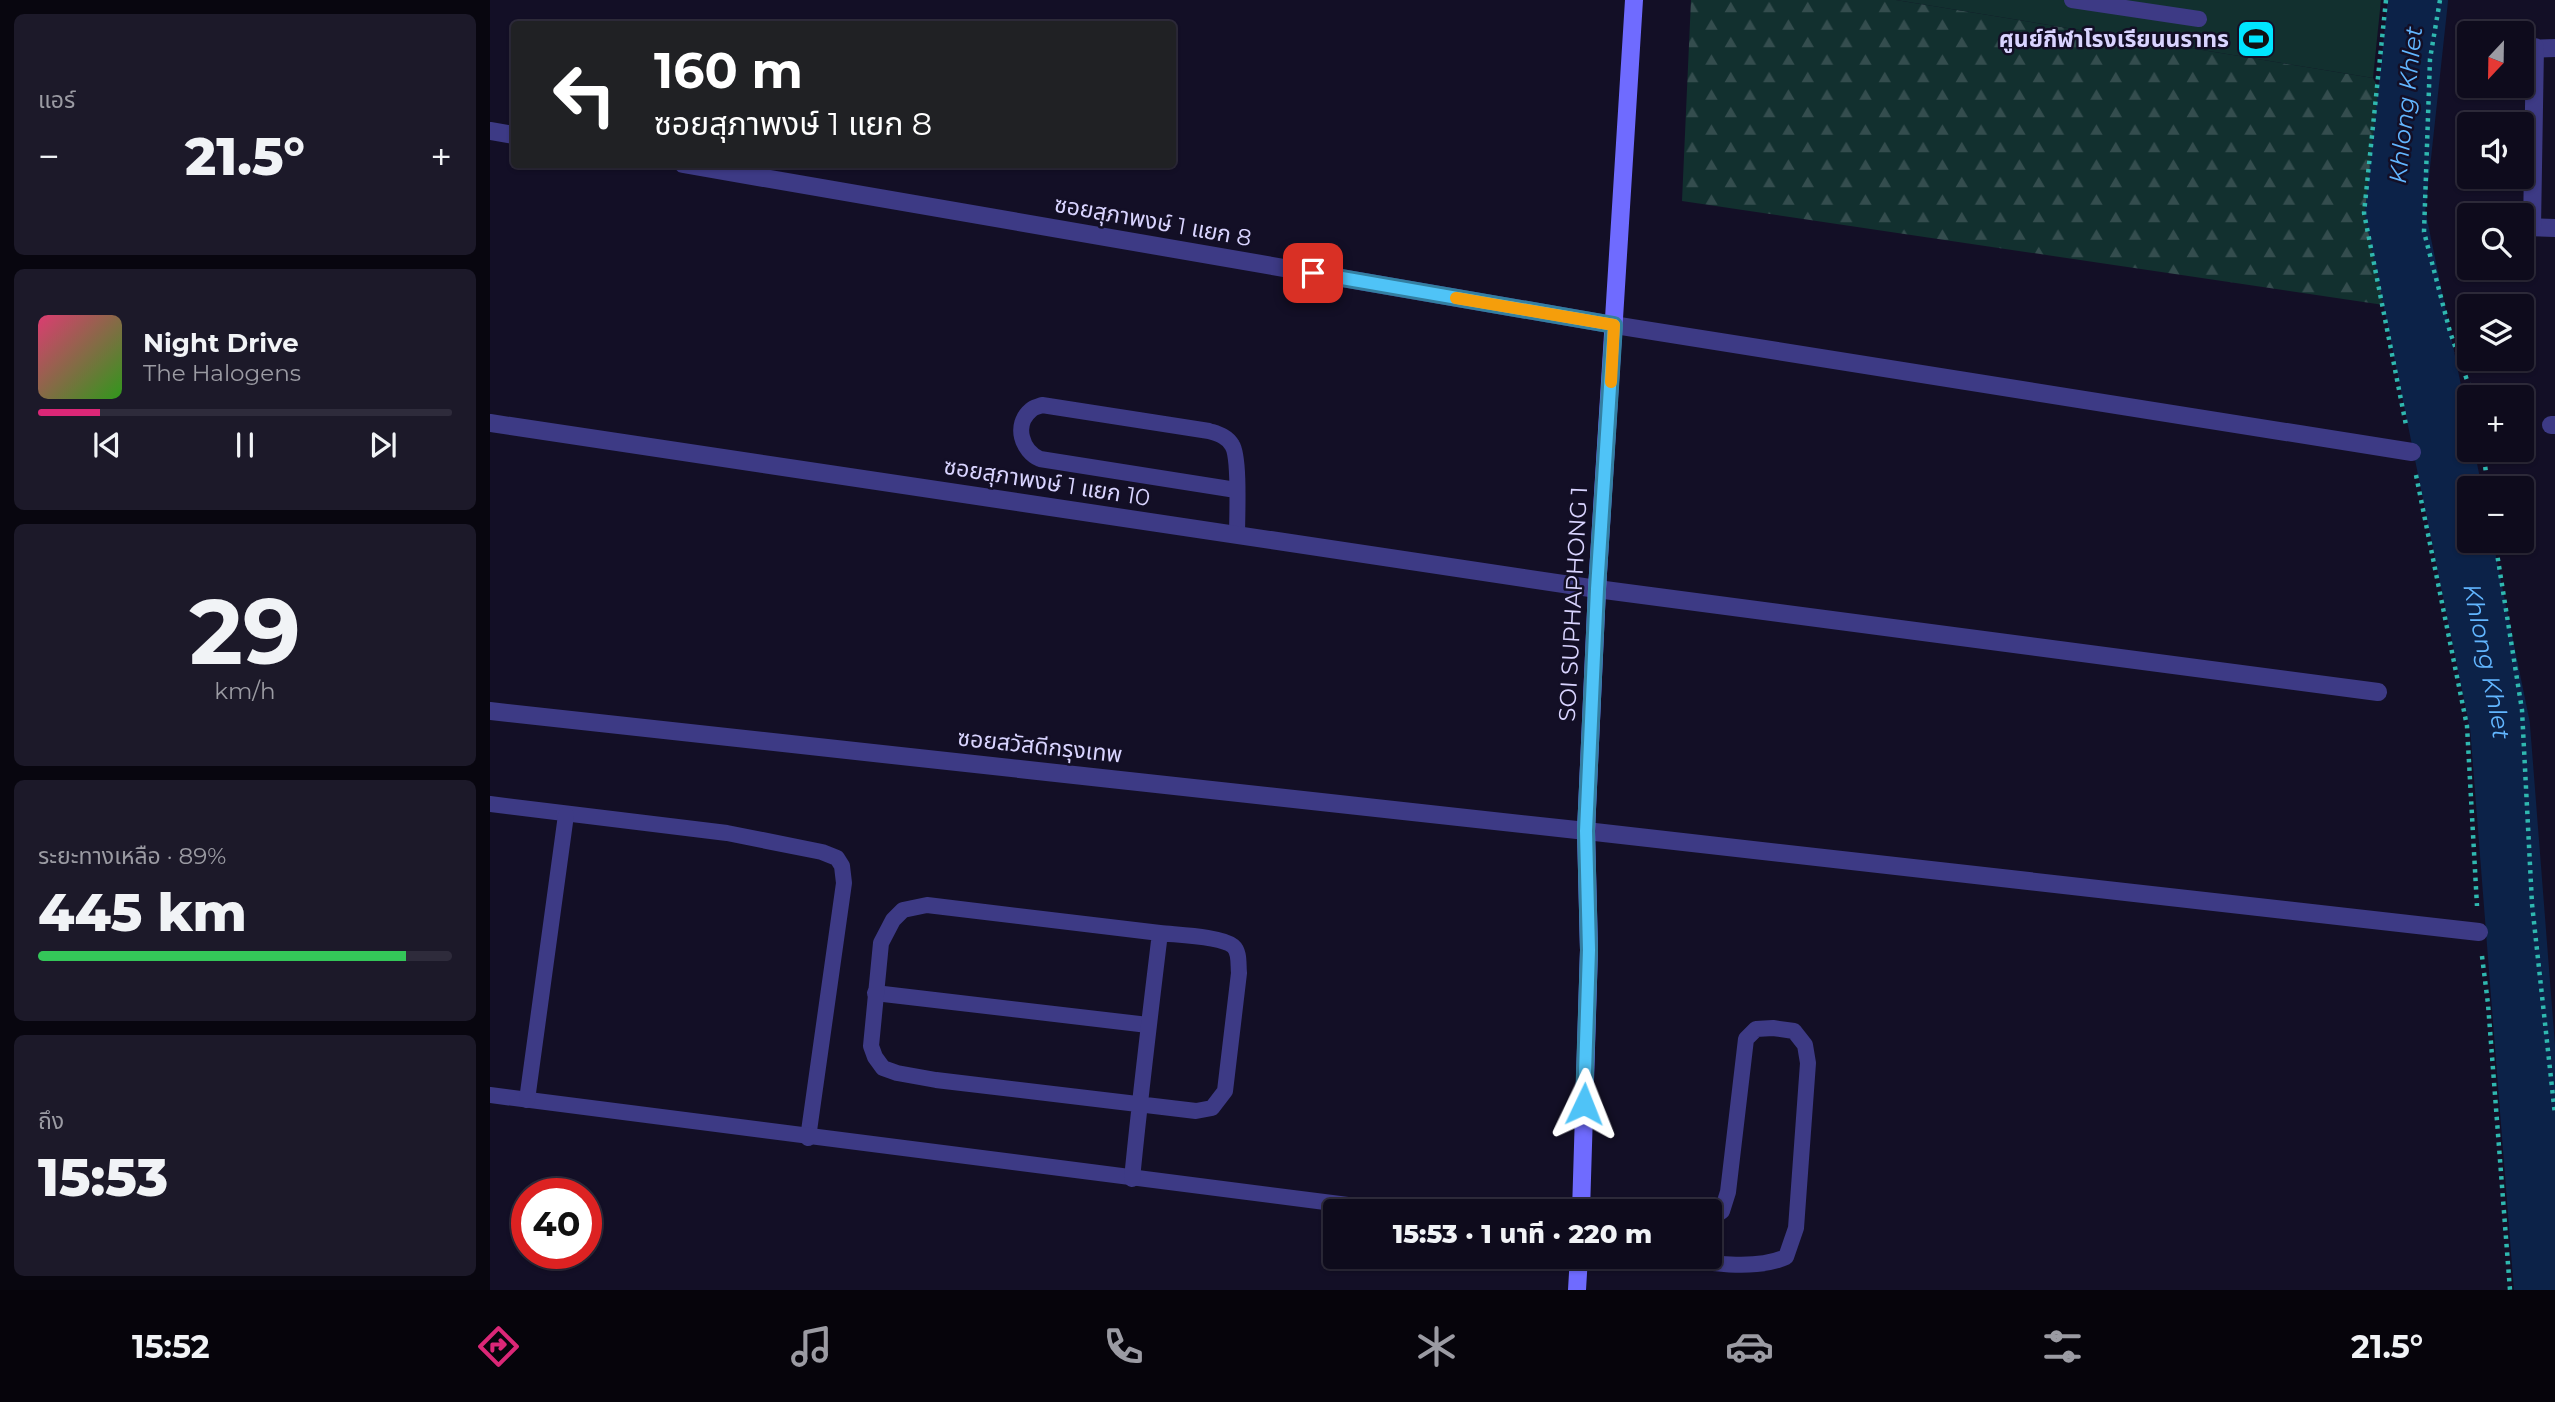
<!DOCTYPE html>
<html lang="th">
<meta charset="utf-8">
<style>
:root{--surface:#0e0b1c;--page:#1c1929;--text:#f1f3f6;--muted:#9b9ba3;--line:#2e2b3b;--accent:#db2777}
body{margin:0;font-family:Montserrat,"Noto Sans Thai",sans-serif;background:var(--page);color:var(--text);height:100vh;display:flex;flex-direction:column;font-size:26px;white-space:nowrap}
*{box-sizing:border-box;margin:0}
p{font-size:23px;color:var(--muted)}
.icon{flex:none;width:38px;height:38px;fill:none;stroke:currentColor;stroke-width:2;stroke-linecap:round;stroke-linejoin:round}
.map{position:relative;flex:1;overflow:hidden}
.panel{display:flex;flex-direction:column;gap:14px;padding:14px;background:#08060f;width:490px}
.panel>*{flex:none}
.top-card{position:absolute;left:21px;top:21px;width:665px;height:147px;border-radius:7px;box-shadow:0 2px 5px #0004,0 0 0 2px var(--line);background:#202124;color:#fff;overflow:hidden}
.needle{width:46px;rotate:202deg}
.controls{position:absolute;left:1967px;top:21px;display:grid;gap:14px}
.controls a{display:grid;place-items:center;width:77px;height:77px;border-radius:7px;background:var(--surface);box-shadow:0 2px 5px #0004,0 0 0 2px var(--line);font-size:35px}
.speed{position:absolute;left:21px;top:1178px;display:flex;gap:14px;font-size:35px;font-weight:700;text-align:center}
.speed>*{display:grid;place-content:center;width:91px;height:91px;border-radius:50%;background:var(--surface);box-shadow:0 2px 5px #0004,0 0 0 2px var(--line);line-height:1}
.speed .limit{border:10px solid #d22;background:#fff;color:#111}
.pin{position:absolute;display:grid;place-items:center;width:60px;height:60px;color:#fff;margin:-30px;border-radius:14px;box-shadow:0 4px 10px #0006}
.me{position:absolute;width:77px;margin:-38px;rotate:2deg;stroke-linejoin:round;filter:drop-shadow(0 0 5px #0008)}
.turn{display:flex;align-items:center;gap:24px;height:147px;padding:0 28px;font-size:32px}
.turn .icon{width:91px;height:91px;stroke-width:2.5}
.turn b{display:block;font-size:49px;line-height:60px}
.big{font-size:52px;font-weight:800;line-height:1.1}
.panel .widget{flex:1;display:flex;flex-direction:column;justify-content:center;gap:10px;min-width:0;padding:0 24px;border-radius:10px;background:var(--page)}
.panel .dial{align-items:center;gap:0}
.dial b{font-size:91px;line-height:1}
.song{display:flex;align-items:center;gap:21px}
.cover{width:84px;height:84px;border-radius:10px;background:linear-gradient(135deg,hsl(340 70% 55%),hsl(110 70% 35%))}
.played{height:7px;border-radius:4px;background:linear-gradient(90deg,var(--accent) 15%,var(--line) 15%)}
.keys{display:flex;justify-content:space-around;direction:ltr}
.heat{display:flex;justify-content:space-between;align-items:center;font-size:38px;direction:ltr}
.charge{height:10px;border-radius:5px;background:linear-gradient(90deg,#34c759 89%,var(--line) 0)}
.trip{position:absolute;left:833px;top:1199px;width:399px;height:70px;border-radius:7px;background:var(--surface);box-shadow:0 2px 5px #0004,0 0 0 2px var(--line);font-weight:800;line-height:70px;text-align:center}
.tab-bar{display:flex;height:112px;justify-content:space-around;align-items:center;background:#06040b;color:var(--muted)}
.tab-bar .icon{width:49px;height:49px}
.tab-bar .active{color:var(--accent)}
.tab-bar b{font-size:32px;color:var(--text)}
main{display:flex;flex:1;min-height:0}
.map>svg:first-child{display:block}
.forest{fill:url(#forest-firs)}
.park{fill:#12302f}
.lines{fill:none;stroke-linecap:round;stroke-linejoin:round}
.river{stroke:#0c2248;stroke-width:60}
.path{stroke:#2fb8b0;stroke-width:4.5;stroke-dasharray:3.5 5;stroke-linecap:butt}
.lane{stroke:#3d3a85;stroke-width:16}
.street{stroke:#3d3a85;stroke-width:18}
.secondary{stroke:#6f6bff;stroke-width:18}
.route-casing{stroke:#337fa1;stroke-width:18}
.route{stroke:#4fc3f7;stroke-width:12}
.slow{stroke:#f59e0b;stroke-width:12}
.labels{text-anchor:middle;stroke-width:5;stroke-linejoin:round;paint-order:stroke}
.poi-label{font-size:23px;font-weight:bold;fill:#d9d4ff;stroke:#130f26;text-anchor:end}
.street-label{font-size:23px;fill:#d9d4ff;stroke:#130f26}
.water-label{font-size:24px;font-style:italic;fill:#62b6ff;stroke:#130f26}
</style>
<main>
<section class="panel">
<div class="widget"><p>แอร์</p>
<div class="heat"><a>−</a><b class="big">21.5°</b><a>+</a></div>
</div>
<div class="widget">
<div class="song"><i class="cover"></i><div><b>Night Drive</b><p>The Halogens</p></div></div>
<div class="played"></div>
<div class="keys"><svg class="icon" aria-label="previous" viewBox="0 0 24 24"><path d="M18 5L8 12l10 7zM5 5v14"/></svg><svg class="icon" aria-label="pause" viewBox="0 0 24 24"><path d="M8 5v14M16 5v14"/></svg><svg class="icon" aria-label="next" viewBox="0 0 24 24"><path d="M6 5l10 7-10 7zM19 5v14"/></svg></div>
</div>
<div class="widget dial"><b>29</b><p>km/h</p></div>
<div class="widget"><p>ระยะทางเหลือ · 89%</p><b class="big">445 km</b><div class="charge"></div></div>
<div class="widget"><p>ถึง</p><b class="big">15:53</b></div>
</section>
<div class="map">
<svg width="2065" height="1290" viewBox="0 0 2065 1290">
<defs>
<pattern id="forest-firs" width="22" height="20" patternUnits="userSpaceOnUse" patternTransform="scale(1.75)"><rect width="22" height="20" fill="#12302f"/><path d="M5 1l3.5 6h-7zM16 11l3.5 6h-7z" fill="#344d4e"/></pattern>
</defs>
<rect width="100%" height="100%" fill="#130f26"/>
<!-- forest -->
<path class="forest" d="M1201,0H1406L1883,78L1905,118L1894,217L1914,308L1192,201Z"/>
<!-- park -->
<path class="park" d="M1406,0H1891L1883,78Z"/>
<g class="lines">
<!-- river -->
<path class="river" id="s1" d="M1928,0L1905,212L2010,726L2054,1290"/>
<!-- path -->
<g class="path">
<path d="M1896,0L1874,213L1916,425"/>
<path d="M1950,0L1940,59L1934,232L1960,332L1983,397"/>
<path d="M1993,450L1998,488"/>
<path d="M1926,475L1977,726L1987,906"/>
<path d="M2005,541L2032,710L2042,904L2065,1115"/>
<path d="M1992,956L1998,1004L2020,1290"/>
</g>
<!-- lane -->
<g class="lane">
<path d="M1582,0L1709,19"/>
<path d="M746,490L550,459C532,451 523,425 541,410C544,407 548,407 552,405L719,431C728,434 737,436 742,445C750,457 747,518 747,535"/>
<path d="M0,804L237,833L332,852L347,858L352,866L354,883L318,1138"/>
<path d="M385,993L658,1025"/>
<path d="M0,1095L905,1211"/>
<path d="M37,1100L76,815"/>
<path d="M642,1179C650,1097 660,1015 670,933L437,905L413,910L403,920L391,943L381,1046L385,1057L393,1068L407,1073L446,1080L706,1111L722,1108L735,1091L749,973C748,964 750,952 743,946C731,936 686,935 670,933"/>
<path d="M1091,1207L1122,1211"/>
<path d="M1166,1256C1204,1260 1261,1273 1296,1257L1306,1228L1318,1063L1315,1045L1304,1031L1283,1028L1266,1029L1256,1039L1238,1192L1232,1211L1220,1219"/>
</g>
<!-- street -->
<g class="street">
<path d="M2032,49L2065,48"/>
<path d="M0,131L24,135"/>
<path d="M193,164L1124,325L1922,452"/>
<path d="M2032,227L2065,228"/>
<path d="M2042,227L2045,47"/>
<path d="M0,423L1107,589L1888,692"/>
<path d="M2061,425H2065"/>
<path d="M0,711L1096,831L1989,932"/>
</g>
<!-- secondary -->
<g class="secondary">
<path d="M1091,1211L1099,950L1096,831L1107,589L1144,0"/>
<path d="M1087,1290L1089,1256"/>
</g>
</g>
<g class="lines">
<defs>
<path id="route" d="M823,273L1124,325L1107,589L1096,831L1099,950L1094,1104"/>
</defs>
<!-- route casing -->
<use href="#route" class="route-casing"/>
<!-- route -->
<use href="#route" class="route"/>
<!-- slow -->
<path class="slow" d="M966,298L1124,325L1121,382"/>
</g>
<!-- icons -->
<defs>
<symbol id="stadium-square" viewBox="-11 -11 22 22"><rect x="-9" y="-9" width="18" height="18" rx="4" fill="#00e5ff" stroke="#130f26"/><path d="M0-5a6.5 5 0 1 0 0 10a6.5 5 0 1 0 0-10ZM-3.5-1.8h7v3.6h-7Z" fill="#111"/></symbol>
</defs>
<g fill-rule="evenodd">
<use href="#stadium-square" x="1744" y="17" width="44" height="44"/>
</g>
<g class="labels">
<!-- poi labels -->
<g class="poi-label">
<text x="1739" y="47">ศูนย์กีฬาโรงเรียนนราทร</text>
</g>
<!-- street labels -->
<g class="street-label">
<text transform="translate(663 221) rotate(10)" y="8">ซอยสุภาพงษ์ 1 แยก 8</text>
<text transform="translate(557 482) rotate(9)" y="8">ซอยสุภาพงษ์ 1 แยก 10</text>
<text transform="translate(1083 604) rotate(-87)" y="8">SOI SUPHAPHONG 1</text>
<text transform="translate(550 746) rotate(6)" y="8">ซอยสวัสดีกรุงเทพ</text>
</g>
<!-- water labels -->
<g class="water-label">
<text transform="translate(1916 105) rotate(-84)" y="8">Khlong Khlet</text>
<text dy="8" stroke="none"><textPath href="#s1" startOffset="672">Khlong Khlet</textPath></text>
</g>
</g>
</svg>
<div class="controls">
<a><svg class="needle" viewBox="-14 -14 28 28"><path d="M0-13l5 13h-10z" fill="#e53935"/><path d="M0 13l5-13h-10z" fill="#9b9ba3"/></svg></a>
<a><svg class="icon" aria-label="sound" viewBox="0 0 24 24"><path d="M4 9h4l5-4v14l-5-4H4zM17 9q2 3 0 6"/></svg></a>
<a><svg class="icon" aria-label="search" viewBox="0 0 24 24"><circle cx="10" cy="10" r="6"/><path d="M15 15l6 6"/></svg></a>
<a><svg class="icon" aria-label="layers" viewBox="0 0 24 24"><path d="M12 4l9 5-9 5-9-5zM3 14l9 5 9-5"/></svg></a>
<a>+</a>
<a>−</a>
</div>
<div class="speed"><div class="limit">40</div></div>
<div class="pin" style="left:823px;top:273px;background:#d93025"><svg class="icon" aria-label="arrive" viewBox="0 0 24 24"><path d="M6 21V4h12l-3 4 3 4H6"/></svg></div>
<svg class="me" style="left:1094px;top:1104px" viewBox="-20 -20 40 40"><path d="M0-17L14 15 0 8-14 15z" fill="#4fc3f7" stroke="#fff" stroke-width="4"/></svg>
<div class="trip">15:53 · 1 นาที · 220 m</div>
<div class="top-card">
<div class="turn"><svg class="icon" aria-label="left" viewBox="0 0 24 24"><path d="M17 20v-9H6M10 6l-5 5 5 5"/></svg><div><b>160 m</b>ซอยสุภาพงษ์ 1 แยก 8</div></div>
</div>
</div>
</main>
<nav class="tab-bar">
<b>15:52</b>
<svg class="icon active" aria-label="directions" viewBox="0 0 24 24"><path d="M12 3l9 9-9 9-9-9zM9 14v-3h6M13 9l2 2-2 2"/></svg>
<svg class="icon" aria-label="music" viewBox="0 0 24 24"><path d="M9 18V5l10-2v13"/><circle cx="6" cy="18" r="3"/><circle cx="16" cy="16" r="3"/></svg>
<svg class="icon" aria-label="phone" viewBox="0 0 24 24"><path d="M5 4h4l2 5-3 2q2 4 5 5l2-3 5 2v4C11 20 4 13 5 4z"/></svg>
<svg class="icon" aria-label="climate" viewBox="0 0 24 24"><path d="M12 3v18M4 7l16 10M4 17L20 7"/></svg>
<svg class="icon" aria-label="car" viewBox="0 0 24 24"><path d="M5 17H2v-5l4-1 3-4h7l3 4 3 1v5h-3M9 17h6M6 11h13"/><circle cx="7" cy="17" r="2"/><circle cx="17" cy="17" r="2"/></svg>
<svg class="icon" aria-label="filters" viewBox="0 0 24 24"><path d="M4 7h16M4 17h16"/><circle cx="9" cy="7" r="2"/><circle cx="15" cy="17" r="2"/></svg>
<b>21.5°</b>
</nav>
